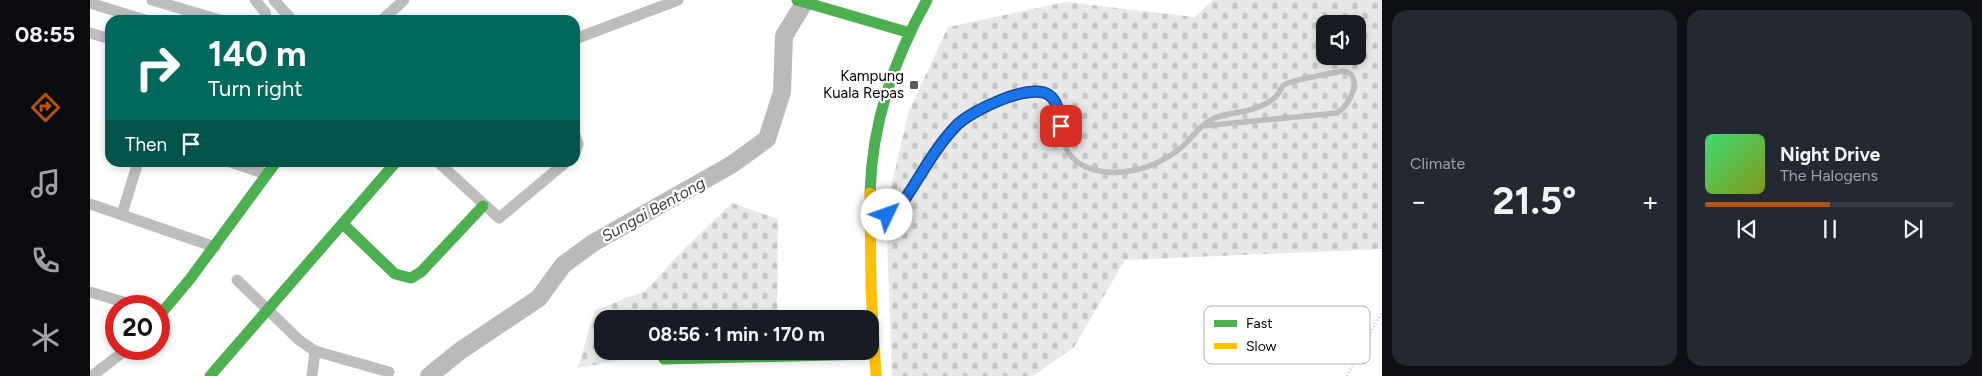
<!DOCTYPE html>
<meta charset="utf-8">
<style>
:root{--surface:#171b24;--page:#242831;--text:#f1f3f6;--muted:#9ea1a6;--line:#363941;--accent:#b45309}
body{margin:0;font-family:Figtree,sans-serif;background:var(--page);color:var(--text);height:100vh;display:flex;flex-direction:column;font-size:19px;white-space:nowrap}
*{box-sizing:border-box;margin:0}
p{font-size:16px;color:var(--muted)}
.icon{flex:none;width:28px;height:28px;fill:none;stroke:currentColor;stroke-width:2;stroke-linecap:round;stroke-linejoin:round}
.map{position:relative;flex:1;overflow:hidden}
.details{display:flex;flex-direction:column;gap:10px;padding:10px;background:#0d0f14;width:600px}
.details>*{flex:none}
.hud{position:absolute;left:15px;top:15px;width:475px;height:152px;border-radius:15px;box-shadow:0 2px 8px #0003;background:#00695c;color:#fff;overflow:hidden}
.fabs{position:absolute;left:1226px;top:15px;display:grid;gap:10px}
.fabs a{display:grid;place-items:center;width:50px;height:50px;border-radius:10px;background:var(--surface);box-shadow:0 2px 8px #0003;font-size:25px}
.speed{position:absolute;left:15px;top:295px;display:flex;gap:10px;font-size:25px;font-weight:700;text-align:center}
.speed>*{display:grid;place-content:center;width:65px;height:65px;border-radius:50%;background:var(--surface);box-shadow:0 2px 8px #0003;line-height:1}
.speed .limit{border:8px solid #d22;background:#fff;color:#111}
.pin{position:absolute;display:grid;place-items:center;width:42px;height:42px;color:#fff;margin:-21px;border-radius:10px;box-shadow:0 2px 8px #0006}
.me{position:absolute;width:55px;margin:-28px;rotate:48deg;stroke-linejoin:round;filter:drop-shadow(0 0 4px #0008)}
.turn{display:flex;align-items:center;gap:18px;height:105px;padding:0 20px;font-size:22px}
.turn .icon{width:65px;height:65px;stroke-width:2.5}
.turn b{display:block;font-size:35px;line-height:42px}
.then{display:flex;align-items:center;height:48px;padding:0 20px;background:#0003;gap:10px;font-size:19px}
.big{font-size:38px;font-weight:700;line-height:1.1}
.details .widget{flex:1;display:flex;flex-direction:column;justify-content:center;gap:8px;min-width:0;padding:0 18px;border-radius:15px;background:var(--page)}
.song{display:flex;align-items:center;gap:15px}
.cover{width:60px;height:60px;border-radius:8px;background:linear-gradient(135deg,hsl(140 70% 55%),hsl(70 70% 35%))}
.played{height:5px;border-radius:2px;background:linear-gradient(90deg,var(--accent) 50%,var(--line) 50%)}
.keys{display:flex;justify-content:space-around;direction:ltr}
.heat{display:flex;justify-content:space-between;align-items:center;font-size:28px;direction:ltr}
.details .tiles{flex:1;display:grid;gap:10px;grid-template-columns:repeat(2,1fr)}
.trip{position:absolute;left:504px;top:310px;width:285px;height:50px;border-radius:15px;background:var(--surface);box-shadow:0 2px 8px #0003;font-weight:700;line-height:50px;text-align:center}
main{display:flex;flex:1;min-height:0}
.menu{display:flex;flex-direction:column;width:90px;justify-content:space-around;align-items:center;background:#090b0e;color:var(--muted)}
.menu .icon{width:35px;height:35px}
.menu .selected{color:var(--accent)}
.menu b{font-size:22px;color:var(--text)}
.map>svg:first-child{display:block}
.cemetery{fill:url(#cemetery-stones);fill-rule:evenodd}
.lines{fill:none;stroke-linecap:round;stroke-linejoin:round}
.river{stroke:#bababa;stroke-width:18}
.path{stroke:#c2c2c2;stroke-width:2;stroke-dasharray:1 2.5;stroke-linecap:butt}
.lane{stroke:#bdbdbd;stroke-width:5.5}
.street{stroke:#bdbdbd;stroke-width:11}
.fast{stroke:#4caf50;stroke-width:11}
.slow{stroke:#ffc107;stroke-width:11}
.route-casing{stroke:#114b97;stroke-width:12}
.route{stroke:#1a73e8;stroke-width:9}
.poi-dot{fill:#595959;stroke:#fff;stroke-width:2}
.labels{text-anchor:middle;stroke-width:4.5;stroke-linejoin:round;paint-order:stroke}
.poi-label{font-size:15px;fill:#000;stroke:#fff;text-anchor:end}
.water-label{font-size:16px;font-style:italic;fill:#3d3d3d;stroke:#fff}
.key{fill:#fff;stroke:#b2b2b2;stroke-width:1}
.key-label{font-size:14px;fill:#000}
</style>
<main>
<nav class="menu">
<b>08:55</b>
<svg class="icon selected" aria-label="directions" viewBox="0 0 24 24"><path d="M12 3l9 9-9 9-9-9zM9 14v-3h6M13 9l2 2-2 2"/></svg>
<svg class="icon" aria-label="music" viewBox="0 0 24 24"><path d="M9 18V5l10-2v13"/><circle cx="6" cy="18" r="3"/><circle cx="16" cy="16" r="3"/></svg>
<svg class="icon" aria-label="phone" viewBox="0 0 24 24"><path d="M5 4h4l2 5-3 2q2 4 5 5l2-3 5 2v4C11 20 4 13 5 4z"/></svg>
<svg class="icon" aria-label="climate" viewBox="0 0 24 24"><path d="M12 3v18M4 7l16 10M4 17L20 7"/></svg>
</nav>
<div class="map">
<svg width="1292" height="376" viewBox="0 0 1292 376">
<defs>
<pattern id="cemetery-stones" width="16" height="16" patternUnits="userSpaceOnUse" patternTransform="scale(1.25)"><rect width="16" height="16" fill="#e8e8e8"/><path d="M2 7V4a2 2 0 0 1 4 0v3zM10 15v-3a2 2 0 0 1 4 0v3z" fill="#c5c5c5"/></pattern>
</defs>
<rect width="100%" height="100%" fill="#fff"/>
<!-- cemetery -->
<g class="cemetery">
<path d="M1123,0H1292V249L1035,260L984,347L943,376H802L796,208L819,111L858,27L976,2L1104,17ZM1235,24H1268V56H1235Z"/>
<path d="M642,203L688,219L687,319H512V351H577L488,368L505,310L555,291L593,250Z"/>
</g>
<g class="lines">
<!-- river -->
<path class="river" d="M339,376L370,351L449,298L473,265L503,243L641,165L677,139L692,92L694,36L716,0"/>
<!-- path -->
<path class="path" d="M1257,376L1292,312"/>
<!-- lane -->
<path class="lane" d="M783,217L803,214L809,208C828,181 843,151 865,127C880,111 951,75 966,102C972,114 970,130 974,143C983,172 1020,176 1045,170C1062,167 1085,155 1097,142C1104,135 1110,126 1119,121C1132,112 1151,114 1166,108C1174,105 1183,101 1188,94C1190,91 1191,87 1194,85C1203,79 1240,74 1253,71C1275,74 1260,106 1247,113L1112,126"/>
<!-- street -->
<g class="street">
<path d="M62,0L130,20"/>
<path d="M165,0L175,12L177,20"/>
<path d="M184,0L202,20"/>
<path d="M0,3L55,20"/>
<path d="M292,20L314,0"/>
<path d="M0,33L20,39"/>
<path d="M485,39L588,0"/>
<path d="M485,135L488,144L485,153"/>
<path d="M140,162L176,174"/>
<path d="M348,162L409,218L476,162"/>
<path d="M0,204L125,247"/>
<path d="M32,214L48,162"/>
<path d="M147,280L209,340L225,351L222,376"/>
<path d="M0,292L47,306"/>
<path d="M225,351L299,372"/>
<path d="M2,376L37,349"/>
</g>
<!-- fast -->
<g class="fast">
<path d="M707,0L817,32"/>
<path d="M780,193C782,123 803,61 837,0"/>
<path d="M253,224L305,274L321,278L331,272L393,206"/>
<path d="M69,316L100,279L186,162"/>
<path d="M574,359L784,354"/>
<path d="M120,376L306,162"/>
</g>
<!-- slow -->
<path class="slow" d="M780,193L781,288L786,376"/>
</g>
<g class="lines">
<defs>
<path id="route" d="M797,215L803,214L809,208C828,181 843,150 866,126C880,111 940,82 959,95C969,102 969,116 971,126"/>
</defs>
<!-- route casing -->
<use href="#route" class="route-casing"/>
<!-- route -->
<use href="#route" class="route"/>
</g>
<!-- markers -->
<rect class="poi-dot" x="819" y="80" width="10" height="10" rx="2.5"/>
<g class="labels">
<!-- poi labels -->
<g class="poi-label">
<text x="814" y="81">Kampung<tspan x="814" dy="17">Kuala Repas</tspan></text>
</g>
<!-- water labels -->
<g class="water-label">
<text transform="translate(563 209) rotate(-29)" y="6">Sungai Bentong</text>
</g>
</g>
<!-- legend -->
<rect x="1114" y="306" width="166" height="58" rx="8" class="key"/>
<rect x="1124" y="320" width="23" height="7" fill="#4caf50"/>
<rect x="1124" y="343" width="23" height="6" fill="#ffc107"/>
<g class="key-label">
<text x="1156" y="328">Fast</text>
<text x="1156" y="351">Slow</text>
</g>
</svg>
<div class="fabs">
<a><svg class="icon" aria-label="sound" viewBox="0 0 24 24"><path d="M4 9h4l5-4v14l-5-4H4zM17 9q2 3 0 6"/></svg></a>
</div>
<div class="speed"><div class="limit">20</div></div>
<div class="pin" style="left:971px;top:126px;background:#d93025"><svg class="icon" aria-label="arrive" viewBox="0 0 24 24"><path d="M6 21V4h12l-3 4 3 4H6"/></svg></div>
<svg class="me" style="left:797px;top:215px" viewBox="-20 -20 40 40"><circle r="19" fill="#fff"/><path d="M0-13L10 11 0 6-10 11z" fill="#1a73e8"/></svg>
<div class="trip">08:56 · 1 min · 170 m</div>
<div class="hud">
<div class="turn"><svg class="icon" aria-label="right" viewBox="0 0 24 24"><path d="M7 20v-9h11M14 6l5 5-5 5"/></svg><div><b>140 m</b>Turn right</div></div>
<div class="then">Then<svg class="icon" aria-label="arrive" viewBox="0 0 24 24"><path d="M6 21V4h12l-3 4 3 4H6"/></svg></div>
</div>
</div>
<section class="details">
<div class="tiles">
<div class="widget"><p>Climate</p>
<div class="heat"><a>−</a><b class="big">21.5°</b><a>+</a></div>
</div>
<div class="widget">
<div class="song"><i class="cover"></i><div><b>Night Drive</b><p>The Halogens</p></div></div>
<div class="played"></div>
<div class="keys"><svg class="icon" aria-label="previous" viewBox="0 0 24 24"><path d="M18 5L8 12l10 7zM5 5v14"/></svg><svg class="icon" aria-label="pause" viewBox="0 0 24 24"><path d="M8 5v14M16 5v14"/></svg><svg class="icon" aria-label="next" viewBox="0 0 24 24"><path d="M6 5l10 7-10 7zM19 5v14"/></svg></div>
</div>
</div>
</section>
</main>
